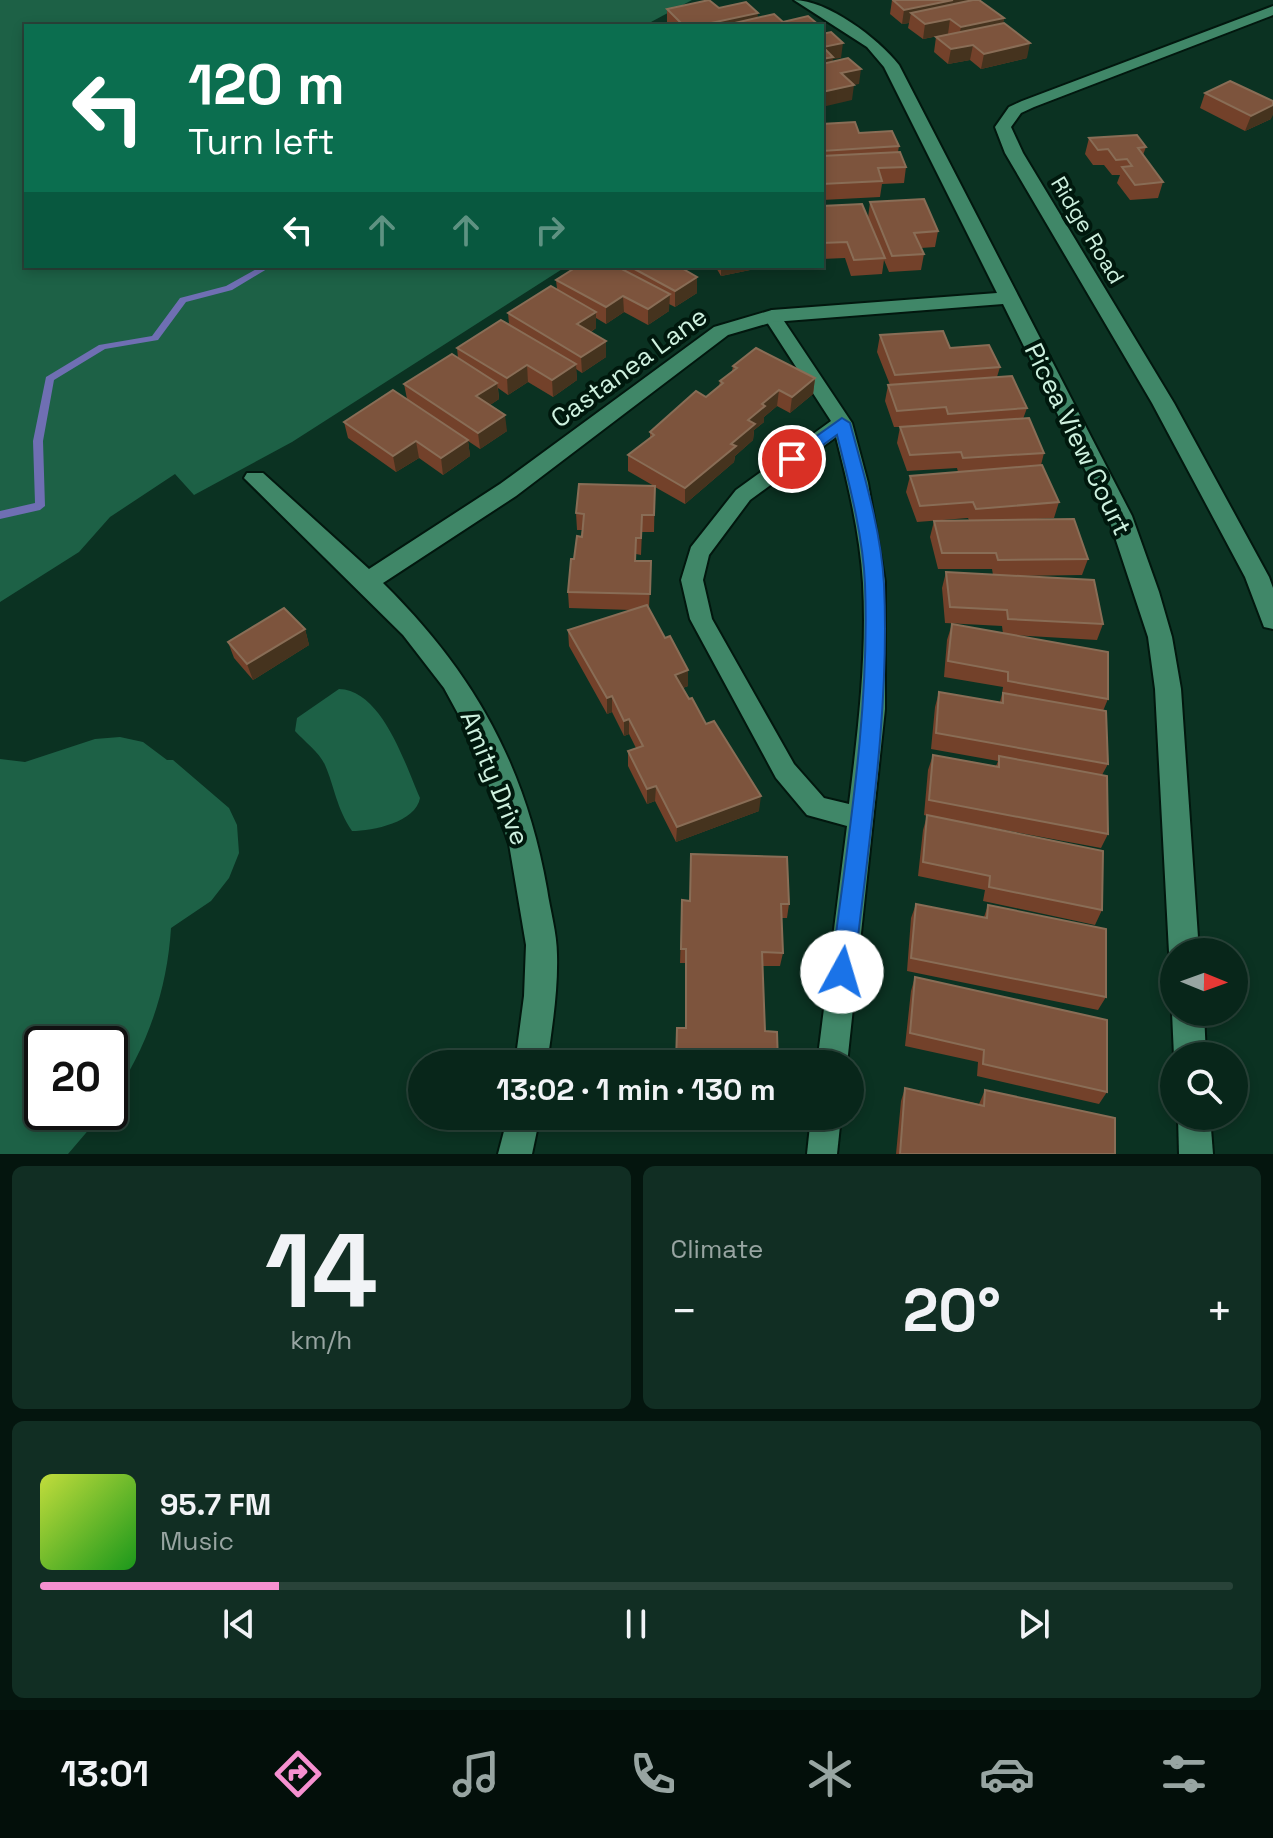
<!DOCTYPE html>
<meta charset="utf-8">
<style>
:root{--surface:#08261a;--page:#112e23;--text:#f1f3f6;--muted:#98a5a2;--line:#294339;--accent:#f690d0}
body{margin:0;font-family:"Space Grotesk",sans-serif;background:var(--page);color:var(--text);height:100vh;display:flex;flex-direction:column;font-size:30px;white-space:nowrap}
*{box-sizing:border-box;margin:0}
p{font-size:26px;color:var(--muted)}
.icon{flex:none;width:44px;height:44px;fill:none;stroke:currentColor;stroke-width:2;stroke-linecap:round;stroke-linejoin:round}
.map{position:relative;height:1154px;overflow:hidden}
.panel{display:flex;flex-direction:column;gap:12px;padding:12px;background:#04150e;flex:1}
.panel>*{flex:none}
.hud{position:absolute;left:24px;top:24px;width:800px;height:244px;border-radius:0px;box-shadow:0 4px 12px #0003,0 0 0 2px var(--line);background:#0b6e4f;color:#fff;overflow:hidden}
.needle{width:52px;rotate:91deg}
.buttons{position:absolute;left:1160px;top:938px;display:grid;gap:16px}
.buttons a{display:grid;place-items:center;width:88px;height:88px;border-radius:50%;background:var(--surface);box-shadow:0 4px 12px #0003,0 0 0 2px var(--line);font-size:40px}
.speed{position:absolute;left:24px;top:1026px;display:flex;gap:16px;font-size:40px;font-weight:700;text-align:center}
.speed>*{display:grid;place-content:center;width:104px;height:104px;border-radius:50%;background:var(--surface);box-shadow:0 4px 12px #0003,0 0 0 2px var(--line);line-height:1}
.speed .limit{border:4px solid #111;border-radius:12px;background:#fff;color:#111}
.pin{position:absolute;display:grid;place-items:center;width:68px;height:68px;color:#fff;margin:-34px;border:4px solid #fff;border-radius:50%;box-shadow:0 2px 8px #0007}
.me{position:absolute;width:88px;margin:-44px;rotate:6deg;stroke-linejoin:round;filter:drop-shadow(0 0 6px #0008)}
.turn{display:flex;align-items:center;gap:28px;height:168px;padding:0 32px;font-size:36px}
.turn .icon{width:104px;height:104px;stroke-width:2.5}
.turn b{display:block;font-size:56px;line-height:68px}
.lanes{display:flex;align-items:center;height:76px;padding:0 32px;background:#0003;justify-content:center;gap:40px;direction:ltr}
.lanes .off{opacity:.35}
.big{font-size:60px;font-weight:800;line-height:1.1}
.panel .card{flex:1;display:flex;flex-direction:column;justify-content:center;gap:12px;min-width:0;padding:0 28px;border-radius:12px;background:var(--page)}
.panel .dial{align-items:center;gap:0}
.dial b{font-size:104px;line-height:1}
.song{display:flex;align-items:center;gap:24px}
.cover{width:96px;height:96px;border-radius:12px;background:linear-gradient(135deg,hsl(70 70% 55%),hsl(120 70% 35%))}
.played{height:8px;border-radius:4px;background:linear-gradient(90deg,var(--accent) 20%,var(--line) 20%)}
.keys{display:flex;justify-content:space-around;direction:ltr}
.heat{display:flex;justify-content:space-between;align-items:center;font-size:44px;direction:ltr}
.panel .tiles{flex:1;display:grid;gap:12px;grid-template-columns:1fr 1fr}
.card:last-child{grid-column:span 2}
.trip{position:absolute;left:408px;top:1050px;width:456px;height:80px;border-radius:40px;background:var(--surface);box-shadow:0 4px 12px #0003,0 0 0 2px var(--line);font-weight:800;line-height:80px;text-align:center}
.tabs{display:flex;height:128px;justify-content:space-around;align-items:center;background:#030f0a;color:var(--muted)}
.tabs .icon{width:56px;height:56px}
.tabs .current{color:var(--accent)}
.tabs b{font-size:36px;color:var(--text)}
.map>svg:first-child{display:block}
.green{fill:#1d6146}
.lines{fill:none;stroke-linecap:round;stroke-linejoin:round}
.stream{fill:#6f6fb3;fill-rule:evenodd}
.lane-casing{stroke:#02170e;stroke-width:4}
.street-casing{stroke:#02170e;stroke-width:4}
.lane{fill:#408768;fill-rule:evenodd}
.street{fill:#408768;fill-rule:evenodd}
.wall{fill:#73412a}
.shaded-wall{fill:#45331e}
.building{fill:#7d543d;stroke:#896d56;stroke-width:2}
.route{fill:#1a73e8;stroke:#114b97;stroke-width:2}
.labels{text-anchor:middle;stroke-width:8;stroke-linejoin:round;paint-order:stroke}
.far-street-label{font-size:22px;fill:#cef1df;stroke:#00180d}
.street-label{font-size:26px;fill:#cef1df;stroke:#00180d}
</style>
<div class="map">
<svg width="1273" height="1154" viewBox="0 0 1273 1154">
<rect width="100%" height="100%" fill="#0b3222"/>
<!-- green -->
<g class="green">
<path d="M0,0H692L651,22L656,26H26V266H567L292,442L194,495L175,474L110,517L79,552L0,602Z"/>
<path d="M339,689C382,690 405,764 420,798C416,822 373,831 352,831C336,807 335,788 325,765C320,753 304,741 295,731L297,718Z"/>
<path d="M120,737L143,742L167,760H173L229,808L237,825L239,853L229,878L211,901L171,928C167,993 146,1049 110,1103V1044H42V1112L103,1113L68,1154H0V759L25,762L95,739Z"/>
</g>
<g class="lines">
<!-- stream -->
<path class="stream" d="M262,266H272L232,290L186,302L158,340L105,349L54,380L43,441L45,506L40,510L0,519V511L35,503L33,441L46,377L99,345L152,336L180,298L226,286Z"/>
<defs>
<g id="lane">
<path d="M772,310L778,312L852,423L868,483L885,582V709L847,1064H817L847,826L807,815L776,778L690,619L681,580L691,547L736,490L831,421L763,316ZM836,437C848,484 860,534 863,583C867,657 858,731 849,804L824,798L794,764L712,619L703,580L709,555L750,500Z"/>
<path d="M811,1116H841L837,1154H807Z"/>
</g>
<g id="street">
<path d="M794,0C827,0 878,38 899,65L1132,516L1159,592L1172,637L1181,689L1199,952H1174V962L1169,952L1155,689L1148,637L1108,516L1003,304L773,322L728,335L516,496L383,583C473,672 525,764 547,889C550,910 557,933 557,955C558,991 552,1028 547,1064H515L524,996L526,945L509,844L474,743L444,688L403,635L244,478L247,473H263L369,569L500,484L714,327L772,310L997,293L884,67L867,47Z"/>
<path d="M1273,6V15L1034,107L1021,113L1011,127L1023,153L1174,403L1269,577L1273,588V629L1264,627L1245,577L1152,403L1005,153L995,127L1009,107L1022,101Z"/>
<path d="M1174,1008V1012H1204L1206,1056H1174L1172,1012Z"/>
<path d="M508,1116H540L532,1154H498Z"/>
<path d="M1178,1116H1210L1213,1154H1179Z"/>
</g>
</defs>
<!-- lane casing -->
<use href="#lane" class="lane-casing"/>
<!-- street casing -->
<use href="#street" class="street-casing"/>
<!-- lane -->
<use href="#lane" class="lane"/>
<!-- street -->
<use href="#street" class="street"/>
</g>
<!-- wall -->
<g class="wall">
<path d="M892,0H969L1004,18L1003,23L1027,58L981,69L970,60L948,64L934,52L936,37L949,35L948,34L923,39L908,28L909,23L902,24L890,14Z"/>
<path d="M719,8L758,18L820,26H669L667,23V9Z"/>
<path d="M1205,93L1271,119L1245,131L1200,108Z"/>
<path d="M822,124L859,133L899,146L898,152L906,167L904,183L882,184L880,197L822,200Z"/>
<path d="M1089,138L1146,147L1143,155L1163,182L1158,198L1130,200L1117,183L1120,175H1112L1104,165H1093L1085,154Z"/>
<path d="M870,202L938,231L935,247L921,248L924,254L921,270L889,272L884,260L882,274L851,276L845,258L822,259V206L868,218Z"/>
<path d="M578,266H685L682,269L697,293L675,307L669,304V311L648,325L624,312L606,324L596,318V328L591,332L606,357L582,373L576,369L577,380L553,397L528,382L508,395L498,388L499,399L490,405L507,431L480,449L468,441L470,456L443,475L419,458L396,472L348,438L344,422L407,399L404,384L458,358L457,348L509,324L508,313L557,289L556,280Z"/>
<path d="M715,266H751L750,270L721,276Z"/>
<path d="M880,335L950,348L1000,367L997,377L1027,408L1023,419L1044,453L1041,465L1059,502L1054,518L1036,519L1088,559L1082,575L1016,576L1103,624L1097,640L1010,635L1108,699L1103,711L1108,764L1102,775L1108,834L1101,848L935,817L1102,910L1095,925L983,901L985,890L918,876L923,830L927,816L924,815L928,770L933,755L996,766L998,761L931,749L935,707L939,692L1000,702L1002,694L1003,687L944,677L947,640L952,624L1003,634L1002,626L945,623L942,588L946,572L993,575L992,569H938L930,537L934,521L969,520L968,518L917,522L906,492L910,476L958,472L957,468L907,471L897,443L900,427H894L885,401L888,385H890L877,352Z"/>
<path d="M733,366L815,378L813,394L790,413L777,406L764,417V422L754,430L753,440L735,456L734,462L685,504L655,487L654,532H642L641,555L636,554V561H651L649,609L665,638L688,670V686L683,688L706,724L759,811L676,842L655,801L647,804L628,766V751L636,748L629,734L624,736L612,712L607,714L569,646L568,630L631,610L569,608L568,592L582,530H577L576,513L654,486L628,471V455L650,438V432L706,397L719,386L720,381L732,371Z"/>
<path d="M305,629L309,645L253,680L234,658L228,642Z"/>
<path d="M682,900L789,904L787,918H781L783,953L780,966H762L686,1028L685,963H680Z"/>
<path d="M916,904L984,917L988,905L1106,997L1098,1010L907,971L911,918Z"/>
<path d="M915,977L1107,1092L1099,1104L977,1076L978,1062L905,1046L911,991Z"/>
<path d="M905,1088L979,1104L985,1090L1115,1154H896L901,1101Z"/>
</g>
<!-- shaded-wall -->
<g class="shaded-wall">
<path d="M953,0H969L967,11L911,13L909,23L902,24L904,10Z"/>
<path d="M758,13L757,26L730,24V26H697Z"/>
<path d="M1004,18L1001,33L958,42L961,27Z"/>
<path d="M950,19L948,34L923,39L925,24Z"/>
<path d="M843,43L841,58L833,59L831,72L822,74L823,47Z"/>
<path d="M1030,43L1027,58L981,69L984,54Z"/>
<path d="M973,45L970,60L948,64L951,49Z"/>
<path d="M861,69L859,84L854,85L852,100L822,107V92L841,73Z"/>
<path d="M1273,105V115L1271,119L1245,131L1251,116Z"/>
<path d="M721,266H751L750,270L721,276Z"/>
<path d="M697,277V293L675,307V291Z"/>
<path d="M670,294L669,311L648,325V309Z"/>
<path d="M623,296L624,312L606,324V307Z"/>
<path d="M596,312V328L578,340L577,324Z"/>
<path d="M606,341V357L582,373L581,357Z"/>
<path d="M576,364L577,380L553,397L552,380Z"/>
<path d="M527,365L528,382L508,395L507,378Z"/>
<path d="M815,378L813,394L790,413L792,397Z"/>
<path d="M497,383L499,399L478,413L476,396Z"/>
<path d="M779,390L777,406L764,417V422L754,430L753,440L735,456L734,462L685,504V488L731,444L762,404Z"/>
<path d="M505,415L507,431L480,449L478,433Z"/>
<path d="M468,440L470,456L443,475L441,458Z"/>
<path d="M416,441L419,458L396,472L393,456Z"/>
<path d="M305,629L309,645L253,680L247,664Z"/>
<path d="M688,670V686L675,691V675Z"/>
<path d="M612,696V712L607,714V698Z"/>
<path d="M629,719V734L624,736V721Z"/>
<path d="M656,786L655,801L647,804V789Z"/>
<path d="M761,796L759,811L676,842L677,827Z"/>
</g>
<!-- building -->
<g class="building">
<path d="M709,0L719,8L746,2L758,13L697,26H684L667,9Z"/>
<path d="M893,0H953L904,10Z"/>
<path d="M973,0H979L1004,18L961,27L950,19L925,24L911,13Z"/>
<path d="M774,14L783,22L808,16L820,26H732L730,24Z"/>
<path d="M1004,23L1030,43L984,54L973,45L951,49L936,37Z"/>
<path d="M831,32L843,43L823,47L833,57L822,59V34Z"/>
<path d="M848,58L861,69L841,73L854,85L822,92V64Z"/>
<path d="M1230,81L1273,101V105L1251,116L1205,93Z"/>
<path d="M855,122L859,133L892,131L899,146L822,151V124Z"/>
<path d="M1137,135L1146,147L1138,148L1163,182L1135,185L1122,167L1132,166L1127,159L1116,160L1108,149L1098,150L1089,138Z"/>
<path d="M900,152L906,167L878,168L882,181L822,184V156Z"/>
<path d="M924,199L938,231L914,233L924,254L892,256L870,202Z"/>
<path d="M862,204L885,258L854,260L847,242L822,243V206Z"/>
<path d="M578,266H616L670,294L648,309L623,296L606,307L556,280Z"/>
<path d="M629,266H678L697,277L675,291Z"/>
<path d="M551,286L596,312L577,324L606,341L581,357L508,313Z"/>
<path d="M501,320L576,364L552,380L527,365L507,378L457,348Z"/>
<path d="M943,331L950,348L989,345L1000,367L895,375L880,335Z"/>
<path d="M756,348L815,378L792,397L779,390L762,404L765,406L748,420L755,424L731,444L736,446L685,488L628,455L654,435L650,432L696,391L706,397L723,383L720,381L737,368L733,366Z"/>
<path d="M452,354L497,383L476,396L505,415L478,433L404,384Z"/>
<path d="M1012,376L1027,408L948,414L946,407L897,411L888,385Z"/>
<path d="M393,390L468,440L441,458L416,441L393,456L344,422Z"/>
<path d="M1029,418L1044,453L963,458L961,452L910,455L900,427Z"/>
<path d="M1042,465L1059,502L976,509L973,502L920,506L910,476Z"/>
<path d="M579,484L655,486L654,515H642L641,538H636L635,561H651L650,594L568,592L571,559H574L577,536L582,537L584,514L576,513Z"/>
<path d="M1074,519L1088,559L998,560L996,553H942L934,521Z"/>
<path d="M946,572L1094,580L1103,624L1008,619L1007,610L950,607Z"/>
<path d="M647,605L665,638L670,636L688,670L675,675L689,699L692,698L706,724L714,721L761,796L677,827L656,786L647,789L628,751L643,746L629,719L624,721L612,696L607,698L568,630Z"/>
<path d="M284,608L305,629L247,664L228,642Z"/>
<path d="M952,624L1108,652V699L1008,681V672L948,661Z"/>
<path d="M939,692L1003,703V693L1106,711L1108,764L936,733Z"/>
<path d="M933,755L999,767V756L1107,776L1108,834L929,800Z"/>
<path d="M927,815L1103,851L1102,910L989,887L990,876L923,862Z"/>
<path d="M691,854L787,857L789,904H781L783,953L762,952L765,1031L777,1032L778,1064H676L677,1028H686V949H681L682,900L690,901Z"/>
<path d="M916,904L987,918L988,905L1106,929V997L911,958Z"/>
<path d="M915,977L1107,1020V1092L983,1064L984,1050L910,1033Z"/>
<path d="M905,1088L984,1106L985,1090L1115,1118V1154H900Z"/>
</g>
<!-- route -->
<path class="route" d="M842,418L850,423C864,475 881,530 884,584C890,714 868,844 854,972L851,980L842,983L834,980L831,972C847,844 870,714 865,584C863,535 849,483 837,435L798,463H786L784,459Z"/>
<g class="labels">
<!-- far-street labels -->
<g class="far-street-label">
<text transform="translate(1088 230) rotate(59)" y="8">Ridge Road</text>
</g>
<!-- street labels -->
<g class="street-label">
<text transform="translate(629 367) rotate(-36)" y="9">Castanea Lane</text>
<text transform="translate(1078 439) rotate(64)" y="9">Picea View Court</text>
<text transform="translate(495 778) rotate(68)" y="9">Amity Drive</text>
</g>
</g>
</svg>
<div class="buttons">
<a><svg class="needle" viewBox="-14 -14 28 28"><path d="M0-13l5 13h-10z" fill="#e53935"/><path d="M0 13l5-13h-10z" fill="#98a5a2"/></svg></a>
<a><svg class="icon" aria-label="search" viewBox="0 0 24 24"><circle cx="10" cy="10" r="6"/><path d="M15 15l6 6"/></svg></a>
</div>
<div class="speed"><div class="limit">20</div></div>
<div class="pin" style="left:792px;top:459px;background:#d93025"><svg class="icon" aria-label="arrive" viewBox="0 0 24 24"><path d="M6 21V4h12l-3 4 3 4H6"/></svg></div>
<svg class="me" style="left:842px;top:972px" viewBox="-20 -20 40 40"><circle r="19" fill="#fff"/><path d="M0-13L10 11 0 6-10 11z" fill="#1a73e8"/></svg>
<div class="trip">13:02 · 1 min · 130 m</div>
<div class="hud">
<div class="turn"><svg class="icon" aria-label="left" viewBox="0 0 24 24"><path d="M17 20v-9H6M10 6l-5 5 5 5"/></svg><div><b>120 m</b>Turn left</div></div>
<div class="lanes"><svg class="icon" aria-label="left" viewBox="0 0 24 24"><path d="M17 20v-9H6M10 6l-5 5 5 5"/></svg><svg class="icon off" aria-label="ahead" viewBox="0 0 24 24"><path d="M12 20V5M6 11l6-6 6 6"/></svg><svg class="icon off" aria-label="ahead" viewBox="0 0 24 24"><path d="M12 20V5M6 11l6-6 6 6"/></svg><svg class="icon off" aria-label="right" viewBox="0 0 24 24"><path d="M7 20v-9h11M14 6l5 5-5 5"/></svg></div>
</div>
</div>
<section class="panel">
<div class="tiles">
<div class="card dial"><b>14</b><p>km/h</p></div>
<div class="card"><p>Climate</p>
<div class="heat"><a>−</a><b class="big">20°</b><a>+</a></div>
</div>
<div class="card">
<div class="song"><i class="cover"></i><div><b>95.7 FM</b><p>Music</p></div></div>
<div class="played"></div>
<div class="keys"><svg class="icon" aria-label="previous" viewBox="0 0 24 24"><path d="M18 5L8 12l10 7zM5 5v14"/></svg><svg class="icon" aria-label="pause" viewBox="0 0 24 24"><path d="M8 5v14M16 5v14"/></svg><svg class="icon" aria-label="next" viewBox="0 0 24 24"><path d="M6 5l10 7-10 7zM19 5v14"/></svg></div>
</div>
</div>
</section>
<nav class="tabs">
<b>13:01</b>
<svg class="icon current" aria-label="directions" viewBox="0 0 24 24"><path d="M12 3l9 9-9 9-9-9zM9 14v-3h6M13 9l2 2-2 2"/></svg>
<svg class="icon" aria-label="music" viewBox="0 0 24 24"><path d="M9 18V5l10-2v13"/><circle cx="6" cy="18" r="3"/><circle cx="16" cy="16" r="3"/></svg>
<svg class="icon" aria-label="phone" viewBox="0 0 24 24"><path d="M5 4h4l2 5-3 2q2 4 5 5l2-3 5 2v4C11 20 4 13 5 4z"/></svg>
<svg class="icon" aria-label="climate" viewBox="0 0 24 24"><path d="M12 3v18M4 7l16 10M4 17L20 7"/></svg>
<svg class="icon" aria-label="car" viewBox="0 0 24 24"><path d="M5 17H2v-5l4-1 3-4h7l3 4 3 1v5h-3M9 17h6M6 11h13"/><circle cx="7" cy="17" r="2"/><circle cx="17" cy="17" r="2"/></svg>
<svg class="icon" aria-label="filters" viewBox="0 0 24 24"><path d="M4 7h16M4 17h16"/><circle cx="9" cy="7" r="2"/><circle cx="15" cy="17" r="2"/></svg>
</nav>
